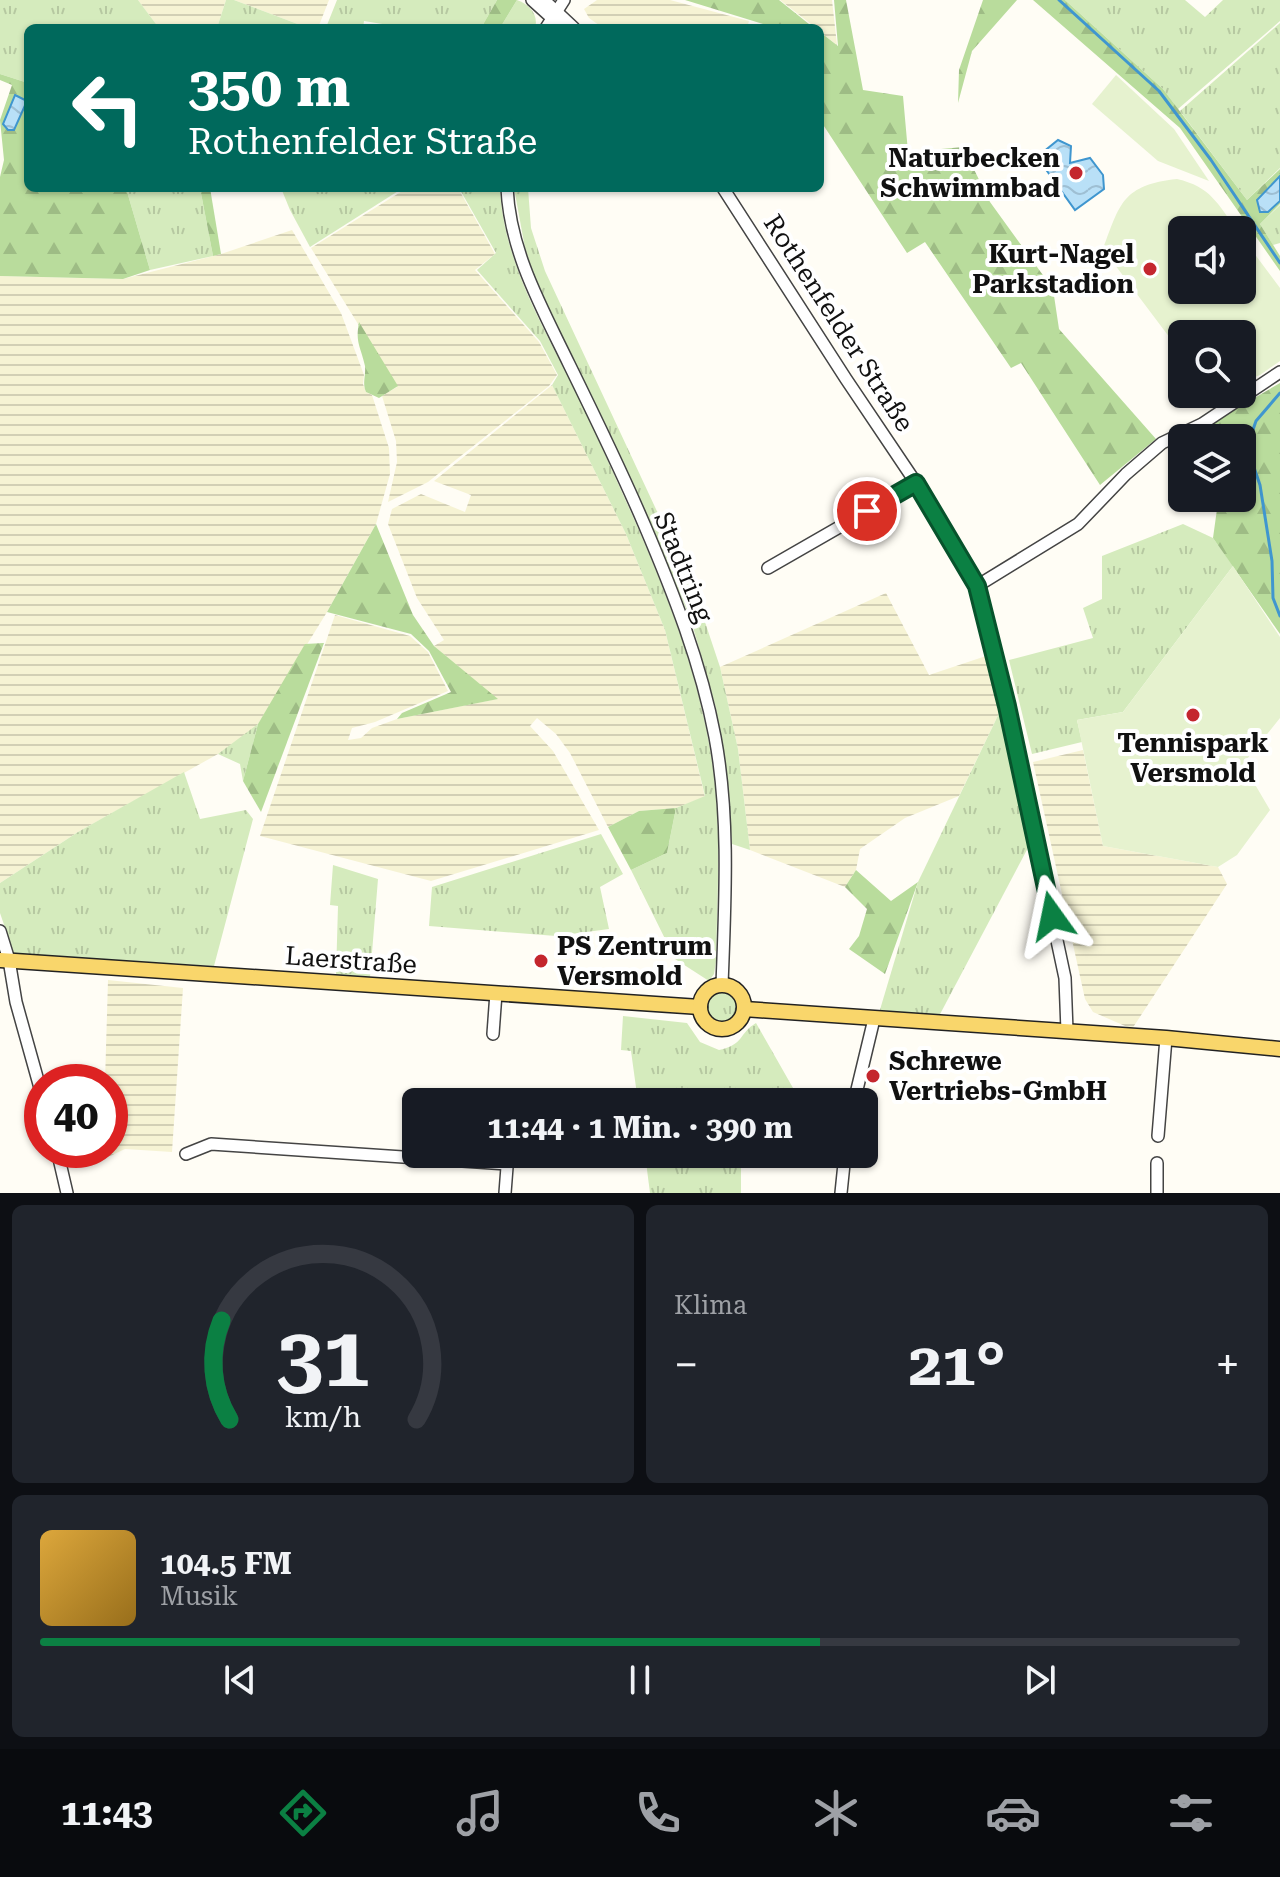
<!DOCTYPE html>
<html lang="de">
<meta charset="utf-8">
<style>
:root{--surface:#171b24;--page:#20242c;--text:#f1f3f6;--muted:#9ea1a6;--line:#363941;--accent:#0b8043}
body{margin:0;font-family:"Roboto Serif",serif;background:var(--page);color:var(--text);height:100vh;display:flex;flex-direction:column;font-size:30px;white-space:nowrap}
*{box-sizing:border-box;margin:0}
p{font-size:26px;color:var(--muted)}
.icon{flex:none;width:44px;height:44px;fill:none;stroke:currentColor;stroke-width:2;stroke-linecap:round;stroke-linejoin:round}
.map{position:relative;height:1193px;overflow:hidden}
.details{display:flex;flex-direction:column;gap:12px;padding:12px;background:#0d0f14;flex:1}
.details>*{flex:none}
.guide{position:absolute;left:24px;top:24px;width:800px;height:168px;border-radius:12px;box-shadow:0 2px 6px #0004;background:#00695c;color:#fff;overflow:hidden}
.fabs{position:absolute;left:1168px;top:216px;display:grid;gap:16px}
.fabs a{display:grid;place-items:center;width:88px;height:88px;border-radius:12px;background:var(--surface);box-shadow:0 2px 6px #0004;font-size:40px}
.speed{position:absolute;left:24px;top:1064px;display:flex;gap:16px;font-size:40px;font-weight:700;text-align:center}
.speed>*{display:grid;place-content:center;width:104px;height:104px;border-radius:50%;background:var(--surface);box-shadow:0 2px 6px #0004;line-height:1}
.speed .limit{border:12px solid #d22;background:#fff;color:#111}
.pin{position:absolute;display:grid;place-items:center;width:68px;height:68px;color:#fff;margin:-34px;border:4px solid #fff;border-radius:50%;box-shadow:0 2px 8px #0007}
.me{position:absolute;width:88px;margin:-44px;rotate:348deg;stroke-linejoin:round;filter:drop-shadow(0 0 6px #0008)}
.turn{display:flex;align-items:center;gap:28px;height:168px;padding:0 32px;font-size:36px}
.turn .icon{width:104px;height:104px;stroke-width:2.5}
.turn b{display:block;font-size:56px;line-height:68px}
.big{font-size:60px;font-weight:700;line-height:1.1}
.details .card{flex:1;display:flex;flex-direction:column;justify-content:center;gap:12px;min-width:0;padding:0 28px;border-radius:12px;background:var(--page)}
.details .dial{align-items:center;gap:0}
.dial svg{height:208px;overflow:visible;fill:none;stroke:var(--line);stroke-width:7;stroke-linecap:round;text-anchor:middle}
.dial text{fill:var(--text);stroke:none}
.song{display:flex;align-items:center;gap:24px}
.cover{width:96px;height:96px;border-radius:12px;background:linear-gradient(135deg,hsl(40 70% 55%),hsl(40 70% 35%))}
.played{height:8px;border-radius:4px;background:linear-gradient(90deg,var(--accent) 65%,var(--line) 65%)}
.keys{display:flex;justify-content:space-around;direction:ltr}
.heat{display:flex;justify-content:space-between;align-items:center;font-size:44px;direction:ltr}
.details .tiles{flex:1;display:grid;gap:12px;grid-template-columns:1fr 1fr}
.card:last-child{grid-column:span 2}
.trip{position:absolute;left:402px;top:1088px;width:476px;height:80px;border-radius:12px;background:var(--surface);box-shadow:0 2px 6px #0004;font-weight:700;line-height:80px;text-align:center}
.tab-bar{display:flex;height:128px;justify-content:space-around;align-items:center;background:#090b0e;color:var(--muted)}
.tab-bar .icon{width:56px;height:56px}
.tab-bar .current{color:var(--accent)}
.tab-bar b{font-size:36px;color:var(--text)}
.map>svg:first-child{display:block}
.farmland{fill:url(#farmland-rules)}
.grass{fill:url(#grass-tufts)}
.forest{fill:url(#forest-firs)}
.pitch{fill:#e6f2cf}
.water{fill:url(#water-waves);stroke:#3f96cf;stroke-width:2}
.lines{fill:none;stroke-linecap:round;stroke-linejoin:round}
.stream{stroke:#3f96cf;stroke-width:3}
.minor-casing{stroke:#444;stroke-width:14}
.major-casing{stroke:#222;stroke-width:17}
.minor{stroke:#fff;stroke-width:11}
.major{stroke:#f9d66b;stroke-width:14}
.route-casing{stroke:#07532c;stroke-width:20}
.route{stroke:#0b8043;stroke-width:14}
.poi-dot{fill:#c4262e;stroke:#fff;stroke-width:3}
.labels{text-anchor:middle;stroke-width:8;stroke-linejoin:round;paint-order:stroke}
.poi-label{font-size:26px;font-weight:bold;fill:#111;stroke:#fff;text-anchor:end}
.street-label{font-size:26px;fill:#111;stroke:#fff}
</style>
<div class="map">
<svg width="1280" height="1193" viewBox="0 0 1280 1193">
<defs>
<pattern id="farmland-rules" width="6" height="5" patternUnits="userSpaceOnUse" patternTransform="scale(2)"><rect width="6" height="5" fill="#f6f3d4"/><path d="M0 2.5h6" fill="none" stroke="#d2cfb5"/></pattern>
<pattern id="grass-tufts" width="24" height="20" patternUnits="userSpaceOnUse" patternTransform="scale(2)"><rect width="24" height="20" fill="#d5ebbd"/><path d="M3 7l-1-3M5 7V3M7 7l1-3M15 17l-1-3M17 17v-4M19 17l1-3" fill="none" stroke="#b6c8a1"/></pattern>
<pattern id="forest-firs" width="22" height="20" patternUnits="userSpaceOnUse" patternTransform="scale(2)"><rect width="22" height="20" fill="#b9dc9c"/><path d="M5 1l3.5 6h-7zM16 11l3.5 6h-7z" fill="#9ebc85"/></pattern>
<pattern id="water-waves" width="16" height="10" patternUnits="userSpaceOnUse" patternTransform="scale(2)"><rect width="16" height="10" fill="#b9e0f7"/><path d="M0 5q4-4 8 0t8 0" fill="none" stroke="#9ebfd3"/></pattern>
</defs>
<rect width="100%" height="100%" fill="#fffdf5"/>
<!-- farmland -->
<g class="farmland">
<path d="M138,0H226L217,28H159Z"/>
<path d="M234,0H329L318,28H308Z"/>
<path d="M597,0H670L749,21L747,28H603L589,18L584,9Z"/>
<path d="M780,0H832L837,45L820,32V28H816Z"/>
<path d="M407,188H458L495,254L475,270L539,342L557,375L549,386L428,482L388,502L397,462L396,441L382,396L397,387L311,248Z"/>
<path d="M292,230L341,313L364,375L363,384L366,392L372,395L389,448L390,474L376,524L327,612L258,724L249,733L218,754L78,832L0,883V276L123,279L221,254Z"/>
<path d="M552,385L626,534L665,630L705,797L676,808L639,811L608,827L570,753L556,734L537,718L530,726L553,751L599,830L431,881L260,836L335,615L410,636L428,652L448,691L375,722L352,728L348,740L361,738L372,728L397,719L497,699L434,646L444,640L417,598L388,524L392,509L421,494L465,512L471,495L434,481Z"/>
<path d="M886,593L929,675L989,655L1003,705L959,796L905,818L860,849L856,870L845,887L750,850L738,749L720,667Z"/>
<path d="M1083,750L1103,846L1218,867L1227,884L1132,1029L1093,1012L1085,999L1033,762Z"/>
<path d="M108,980L183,988L172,1152L125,1149L108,1157L104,1151L110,1150V1082H105Z"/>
</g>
<!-- grass -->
<g class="grass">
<path d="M0,0H138L159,28H28V83L0,74Z"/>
<path d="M226,0H234L308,28H217Z"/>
<path d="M337,0H497L481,28H407L364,21L363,28L327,25Z"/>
<path d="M517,0C529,4 539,15 535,28H500Z"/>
<path d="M1065,0H1185L1205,17L1223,0H1280V21L1178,109L1163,89Z"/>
<path d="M1280,23V168L1247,200L1180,111Z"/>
<path d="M126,188H200L213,256L150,270Z"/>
<path d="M281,188H403L310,247L290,210Z"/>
<path d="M459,188H500C504,275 560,352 594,430C645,544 702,659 715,785C721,843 717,903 716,961L714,974L709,981L675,959L631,870L667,853L676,808L705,796L665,630L626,534L552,385L558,375L540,341L477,270L496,253Z"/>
<path d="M514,188H528L531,228L545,271L696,595L720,667L738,749L750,850L732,844L725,766L716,708L691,620L654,535L537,286L525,248Z"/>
<path d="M1280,205V243L1273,245L1260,224Z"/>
<path d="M1183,524L1213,538L1233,566L1123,712L1077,720L1082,742L1032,754L1009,660L1093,638L1083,608L1102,599V556Z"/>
<path d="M1003,705L1030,844L938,1018L879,1013L918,882Z"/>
<path d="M258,724L243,781L240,764L218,754Z"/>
<path d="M184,772L200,819L246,810L253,819L214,966L14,954L0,913V883L78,832Z"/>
<path d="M601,834L623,874L600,887L609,929L556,936L429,926L432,887Z"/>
<path d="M333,865L378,879L370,977L336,975L338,906L330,905Z"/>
<circle cx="723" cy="1008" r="18"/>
<path d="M623,1016L687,1023L700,1042L719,1050C744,1045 739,1033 756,1023L801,1102H638L631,1051L621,1050Z"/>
<path d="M645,1154H741V1193H650Z"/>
</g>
<!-- forest -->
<g class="forest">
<path d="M497,0H517L500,28H481Z"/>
<path d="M685,0H779L814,28H765L763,24Z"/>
<path d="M834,0H846L863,90L903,96L908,152L963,147L990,202L1053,289L1059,329L1156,439L1100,485L1021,363L1011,368L925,242L907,253L820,120V32L838,46Z"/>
<path d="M983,0H1017L972,51L958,103L959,70Z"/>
<path d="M1033,0H1065L1163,89L1247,200L1280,169V176L1257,200L1261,212H1268L1280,201V204L1260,224L1280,256V271L1180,128Z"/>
<path d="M0,74L28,83V188H126L150,270L123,279L0,276V177L4,160L0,120L12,85L0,80Z"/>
<path d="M200,188H210L221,254L213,256Z"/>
<path d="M359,322L398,386L379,398L366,392C362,383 366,376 365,366C361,347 355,343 359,322Z"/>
<path d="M1280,383V634L1213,538L1218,502L1216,498H1242V438L1189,436Z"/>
<path d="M376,524L413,615L434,646L498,699L397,719L402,713L451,692L429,651L411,634L327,612Z"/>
<path d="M324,643L261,812L243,781L258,724L305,644Z"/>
<path d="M676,808L667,853L631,870L608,827L639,811Z"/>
<path d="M856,870L891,901L918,882L885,974L849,949L859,936L867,909L845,887Z"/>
</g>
<!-- pitch -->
<g class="pitch">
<path d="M1116,75L1174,129L1209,181L1158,161L1092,104Z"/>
<path d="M1177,179C1211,187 1217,203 1237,230H1182V290H1242V237L1280,288V361L1260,375L1242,382V334H1182V354L1103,249C1120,203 1123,185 1177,179Z"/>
<path d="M1233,566L1280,637V718L1243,764L1270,810L1237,855L1218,867L1103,846L1077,720L1123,712Z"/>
</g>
<!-- water -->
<g class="water">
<path d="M15,95L27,101L14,130H8L3,124Z"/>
<path d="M1058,140L1071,146L1070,163L1090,158L1103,175L1104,189L1075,210L1037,157Z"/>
<path d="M1280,176V201L1268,212H1260L1257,200Z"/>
</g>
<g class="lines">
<!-- stream -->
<g class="stream">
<path d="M1059,0L1159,91L1211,160L1280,263"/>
<path d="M1280,393L1256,421L1247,447L1260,485L1272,561L1273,598L1280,616"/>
</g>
<defs>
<g id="minor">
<path d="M532,0L563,28"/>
<path d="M544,0L574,28"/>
<path d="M546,28L564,0"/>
<path d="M507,188C510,252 542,308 569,364C595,417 621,470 644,524C673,592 701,663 715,737C730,817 725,903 722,985"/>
<path d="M723,188L846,379L916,483L977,586L1007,706L1065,978L1067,1031"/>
<path d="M768,568L916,483"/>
<path d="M977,586L1078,524L1126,474L1162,443L1202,424L1280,372"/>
<path d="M0,931L9,960L16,1002L42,1095"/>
<path d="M493,1034L496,993"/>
<path d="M854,1102L874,1019"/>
<path d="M1158,1136L1166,1038"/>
<path d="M57,1150L67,1193"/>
<path d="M186,1154L211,1144L507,1164"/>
<path d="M1157,1163V1193"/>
<path d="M505,1193L508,1154"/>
<path d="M841,1193L845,1154"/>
</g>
<g id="major">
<path d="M0,960L700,1007"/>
<circle cx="722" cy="1007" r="22"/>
<path d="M744,1009L1166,1038L1280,1049"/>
</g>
</defs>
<!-- minor casing -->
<use href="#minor" class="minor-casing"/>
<!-- major casing -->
<use href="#major" class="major-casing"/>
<!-- minor -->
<use href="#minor" class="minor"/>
<!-- major -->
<use href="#major" class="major"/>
</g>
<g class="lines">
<defs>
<path id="route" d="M867,511L916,483L977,586L1007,706L1052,916"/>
</defs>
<!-- route casing -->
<use href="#route" class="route-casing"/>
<!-- route -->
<use href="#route" class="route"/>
</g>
<!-- markers -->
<g class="poi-dot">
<circle cx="1076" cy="173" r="8"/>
<circle cx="1150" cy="269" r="8"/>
<circle cx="1193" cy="715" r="8"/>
<circle cx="541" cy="961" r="8"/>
<circle cx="873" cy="1076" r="8"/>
</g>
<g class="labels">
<!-- poi labels -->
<g class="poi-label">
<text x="1060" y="167">Naturbecken<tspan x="1060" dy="30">Schwimmbad</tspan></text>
<text x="1134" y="263">Kurt-Nagel<tspan x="1134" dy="30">Parkstadion</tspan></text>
<text x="1193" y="752" text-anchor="middle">Tennispark<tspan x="1193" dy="30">Versmold</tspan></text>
<text x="557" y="955" text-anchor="start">PS Zentrum<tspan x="557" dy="30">Versmold</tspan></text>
<text x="889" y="1070" text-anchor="start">Schrewe<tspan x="889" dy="30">Vertriebs-GmbH</tspan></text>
</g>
<!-- street labels -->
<g class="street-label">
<text transform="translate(839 323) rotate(57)" y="9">Rothenfelder Straße</text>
<text transform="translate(684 567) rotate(68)" y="9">Stadtring</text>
<text transform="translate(351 960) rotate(4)" y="9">Laerstraße</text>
</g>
</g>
</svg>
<div class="fabs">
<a><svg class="icon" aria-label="sound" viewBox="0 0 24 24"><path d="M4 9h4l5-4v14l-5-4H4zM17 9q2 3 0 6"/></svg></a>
<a><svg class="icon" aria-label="search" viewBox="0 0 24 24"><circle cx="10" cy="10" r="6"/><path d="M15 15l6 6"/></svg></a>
<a><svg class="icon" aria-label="layers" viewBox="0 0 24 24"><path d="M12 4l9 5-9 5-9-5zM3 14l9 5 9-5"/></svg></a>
</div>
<div class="speed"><div class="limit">40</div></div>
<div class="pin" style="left:867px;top:511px;background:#d93025"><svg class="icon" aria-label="arrive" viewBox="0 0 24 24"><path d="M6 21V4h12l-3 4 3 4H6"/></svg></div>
<svg class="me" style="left:1052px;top:916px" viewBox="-20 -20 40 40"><path d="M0-17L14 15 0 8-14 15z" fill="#0b8043" stroke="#fff" stroke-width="4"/></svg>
<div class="trip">11:44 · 1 Min. · 390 m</div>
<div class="guide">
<div class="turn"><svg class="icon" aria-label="left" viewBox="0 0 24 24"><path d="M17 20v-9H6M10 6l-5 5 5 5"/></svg><div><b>350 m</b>Rothenfelder Straße</div></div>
</div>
</div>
<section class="details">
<div class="tiles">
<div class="card dial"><svg viewBox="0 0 100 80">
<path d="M14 69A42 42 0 1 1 86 69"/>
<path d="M14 69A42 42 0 0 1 11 31" stroke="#0b8043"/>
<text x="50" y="56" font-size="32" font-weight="700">31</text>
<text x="50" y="72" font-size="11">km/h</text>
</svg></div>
<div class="card"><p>Klima</p>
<div class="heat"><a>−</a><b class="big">21°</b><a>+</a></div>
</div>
<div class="card">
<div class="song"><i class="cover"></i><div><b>104.5 FM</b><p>Musik</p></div></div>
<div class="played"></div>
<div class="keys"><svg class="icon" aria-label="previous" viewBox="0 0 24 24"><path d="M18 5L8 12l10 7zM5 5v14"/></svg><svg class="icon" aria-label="pause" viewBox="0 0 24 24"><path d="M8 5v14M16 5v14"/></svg><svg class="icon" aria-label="next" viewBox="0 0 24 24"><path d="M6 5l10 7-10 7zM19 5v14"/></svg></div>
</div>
</div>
</section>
<nav class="tab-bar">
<b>11:43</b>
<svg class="icon current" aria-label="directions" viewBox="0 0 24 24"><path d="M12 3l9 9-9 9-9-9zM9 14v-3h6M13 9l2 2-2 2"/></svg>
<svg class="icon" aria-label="music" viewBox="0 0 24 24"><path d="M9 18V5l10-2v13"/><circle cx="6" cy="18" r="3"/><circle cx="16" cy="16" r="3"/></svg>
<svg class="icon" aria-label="phone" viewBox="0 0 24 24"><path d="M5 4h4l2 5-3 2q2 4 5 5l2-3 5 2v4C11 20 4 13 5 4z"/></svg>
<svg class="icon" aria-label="climate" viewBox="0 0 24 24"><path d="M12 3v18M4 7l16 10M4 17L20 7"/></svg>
<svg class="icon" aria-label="car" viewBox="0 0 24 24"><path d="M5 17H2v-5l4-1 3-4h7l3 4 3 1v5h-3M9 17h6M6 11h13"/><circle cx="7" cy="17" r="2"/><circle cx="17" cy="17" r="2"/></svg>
<svg class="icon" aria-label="filters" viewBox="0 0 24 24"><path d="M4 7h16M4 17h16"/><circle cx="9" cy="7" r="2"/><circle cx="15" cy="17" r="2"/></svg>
</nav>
